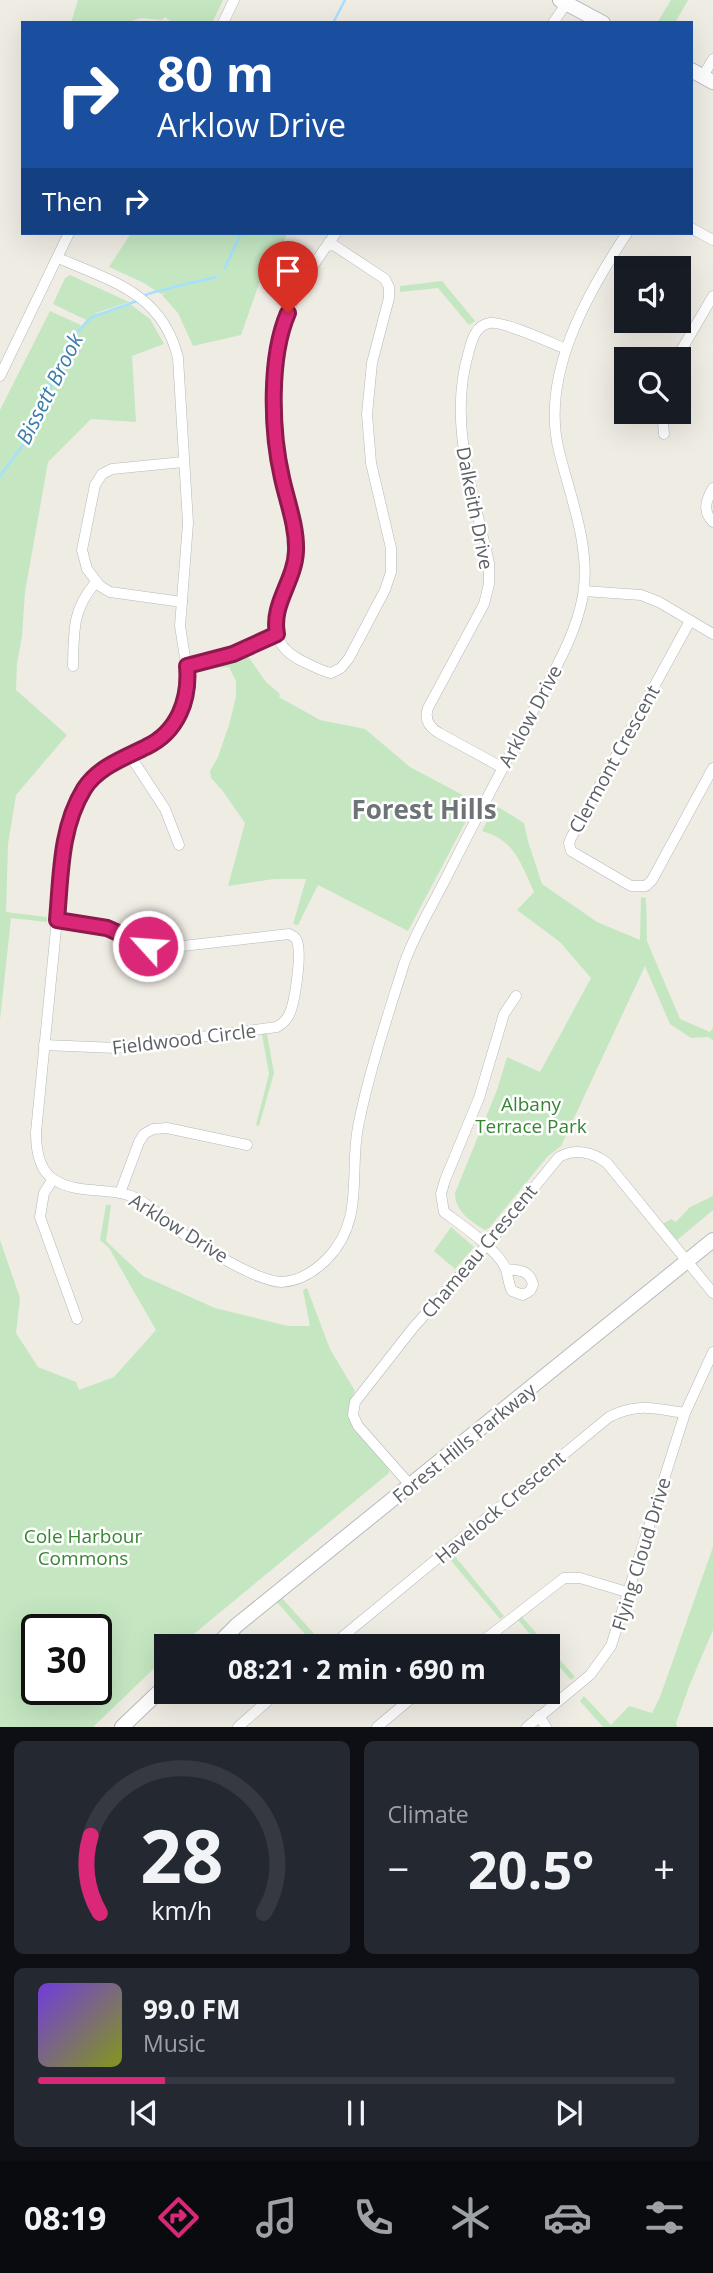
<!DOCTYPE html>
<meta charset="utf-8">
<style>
:root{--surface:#171b24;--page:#242831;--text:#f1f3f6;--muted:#9ea1a6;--line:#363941;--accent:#db2777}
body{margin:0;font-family:"Open Sans",sans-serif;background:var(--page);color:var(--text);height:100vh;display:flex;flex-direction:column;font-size:26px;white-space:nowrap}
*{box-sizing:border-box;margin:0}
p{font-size:23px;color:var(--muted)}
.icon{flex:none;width:38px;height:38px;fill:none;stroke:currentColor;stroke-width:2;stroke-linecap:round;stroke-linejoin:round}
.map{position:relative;height:1727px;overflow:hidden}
.panel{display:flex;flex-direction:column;gap:14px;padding:14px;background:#0d0f14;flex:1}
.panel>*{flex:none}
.top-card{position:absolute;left:21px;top:21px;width:672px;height:214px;border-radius:0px;box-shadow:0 7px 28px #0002;background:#1a4fa0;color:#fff;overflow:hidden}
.tools{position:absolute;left:614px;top:256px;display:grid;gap:14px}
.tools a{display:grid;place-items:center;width:77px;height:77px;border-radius:0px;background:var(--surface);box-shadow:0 7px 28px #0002;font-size:35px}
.speed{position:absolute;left:21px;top:1614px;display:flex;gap:14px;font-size:35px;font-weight:700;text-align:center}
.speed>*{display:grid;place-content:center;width:91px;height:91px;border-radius:50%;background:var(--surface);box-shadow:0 7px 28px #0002;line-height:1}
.speed .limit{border:4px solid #111;border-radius:10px;background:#fff;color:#111}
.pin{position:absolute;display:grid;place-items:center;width:60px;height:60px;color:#fff;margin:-72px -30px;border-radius:50% 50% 50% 0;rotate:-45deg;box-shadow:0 0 7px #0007}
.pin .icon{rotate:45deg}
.me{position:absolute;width:77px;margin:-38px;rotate:296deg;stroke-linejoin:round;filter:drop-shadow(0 0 5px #0008)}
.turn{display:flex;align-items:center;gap:24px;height:147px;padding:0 21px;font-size:32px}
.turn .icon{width:91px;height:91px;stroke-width:2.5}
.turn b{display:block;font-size:49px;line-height:60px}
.then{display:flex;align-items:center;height:66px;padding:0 21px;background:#0003;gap:14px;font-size:26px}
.big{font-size:52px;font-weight:700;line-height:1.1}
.panel .widget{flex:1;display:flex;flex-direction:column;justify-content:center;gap:10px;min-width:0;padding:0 24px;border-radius:10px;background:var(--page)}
.panel .dial{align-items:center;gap:0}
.dial svg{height:182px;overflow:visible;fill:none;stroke:var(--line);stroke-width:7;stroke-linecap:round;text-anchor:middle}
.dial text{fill:var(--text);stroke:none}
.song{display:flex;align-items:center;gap:21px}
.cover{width:84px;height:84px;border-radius:10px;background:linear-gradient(135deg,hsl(260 70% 55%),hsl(70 70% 35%))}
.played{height:7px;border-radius:4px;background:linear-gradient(90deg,var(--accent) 20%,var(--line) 20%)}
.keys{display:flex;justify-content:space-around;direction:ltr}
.heat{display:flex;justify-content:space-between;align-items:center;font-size:38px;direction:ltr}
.panel .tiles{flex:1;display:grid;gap:14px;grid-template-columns:1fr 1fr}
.widget:last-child{grid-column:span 2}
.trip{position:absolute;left:154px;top:1634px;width:406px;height:70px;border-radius:0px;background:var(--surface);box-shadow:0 7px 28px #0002;font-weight:700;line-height:70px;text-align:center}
.tabs{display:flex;height:112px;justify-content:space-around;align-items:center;background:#090b0e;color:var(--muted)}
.tabs .icon{width:49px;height:49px}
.tabs .active{color:var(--accent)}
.tabs b{font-size:32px;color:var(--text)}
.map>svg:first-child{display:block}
.green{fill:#c4e7c1;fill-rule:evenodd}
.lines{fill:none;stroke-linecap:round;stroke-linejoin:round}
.stream{stroke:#a5e0ff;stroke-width:2.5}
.street-casing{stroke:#b5b8bc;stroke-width:11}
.secondary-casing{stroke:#b6babf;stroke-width:16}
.street{stroke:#fff;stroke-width:10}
.secondary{stroke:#fff;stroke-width:14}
.route-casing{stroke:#8e194d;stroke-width:18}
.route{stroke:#db2777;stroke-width:12}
.labels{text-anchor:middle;stroke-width:5;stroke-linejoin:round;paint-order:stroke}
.street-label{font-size:19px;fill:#5c6165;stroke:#fff}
.park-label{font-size:19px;fill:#378533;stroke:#fff}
.water-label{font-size:21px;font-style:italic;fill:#3c7cab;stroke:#fff}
.district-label{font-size:26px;font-weight:bold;fill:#6d7377;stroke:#fff}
</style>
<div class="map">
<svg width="713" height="1727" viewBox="0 0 713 1727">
<rect width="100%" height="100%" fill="#efece4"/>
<!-- green -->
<g class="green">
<path d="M78,0H223L212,23H173L165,17L162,20L141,18L125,23H71Z"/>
<path d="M671,0H688L675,23H657Z"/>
<path d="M131,233H288L259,284L241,335L193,346L178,313L162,295L166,293L161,294L142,282L109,267Z"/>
<path d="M70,275L129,302L93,314L110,311L130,304L150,319L164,344L132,356L136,422L91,419L48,462L25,592L22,636L17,664L16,690L67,735L16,795L8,844L6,912L47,917V922L11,918L0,1020V410L50,311L81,325L80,329L86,320L53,304L65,278Z"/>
<path d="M442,281L475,321L469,325L438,288L400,292V286Z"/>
<path d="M247,655L266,682L280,694L279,697L320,720L365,729L410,767L476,802L408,931L318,885L298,925L293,924L306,879H274L228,886L245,823L222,790L211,778L210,771L218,757L229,725L236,697V681L229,667L210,668L229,664Z"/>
<path d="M495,805L524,823L528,841L542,884L597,922L640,940L641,897L646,898L647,941L680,1019L710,1032L713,1028V1040L708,1037L691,1038L670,1024L645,966L561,1146L547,1157L489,1228L485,1230C470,1221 455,1211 455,1193L497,1090L507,1057L540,1072L591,978L560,942L517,910L534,892C521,864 515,840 482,831Z"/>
<path d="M262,1034H267L274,1073L259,1126L256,1125L269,1074Z"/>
<path d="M713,1196V1210L677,1240L663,1224L671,1219L676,1222L690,1207Z"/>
<path d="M106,1205H111L106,1241L143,1276L215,1308L288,1326H310L303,1290L307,1288L330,1349L355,1391C337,1419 373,1449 389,1469V1473L178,1647H166V1657L93,1727H0V1240L20,1298L16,1333L38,1367L76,1382L79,1390L114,1377L156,1330L109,1248L100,1240ZM37,1629H96V1689H37Z"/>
<path d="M451,1227L474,1247L455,1269L434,1251Z"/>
<path d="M713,1547V1630L690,1684L676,1723L677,1727H603L580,1701L584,1696L611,1725L629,1706L652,1713L660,1697Z"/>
<path d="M453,1554L504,1616L500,1619L448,1557Z"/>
<path d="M282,1598L324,1645L322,1647H316L277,1602Z"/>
<path d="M522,1617L575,1677L571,1680L548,1654V1647H541L518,1620Z"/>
</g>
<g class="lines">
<!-- stream -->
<g class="stream">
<path d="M333,23L345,0"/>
<path d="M225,268L241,233"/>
<path d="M142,297C149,291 202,281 216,277"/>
<path d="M0,476L32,433L70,339L92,317L137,301"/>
</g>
<defs>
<g id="street">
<path d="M223,23L234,0"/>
<path d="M553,23L566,4"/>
<path d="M703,76L713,59"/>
<path d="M691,228L713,240"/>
<path d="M329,242L385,279L389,287V298L372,363L367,414L371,463L391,548V572L385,590L349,658L341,668L331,673C321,671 311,665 302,661C245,632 299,587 296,547C295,522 285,498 281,474C274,433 270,376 280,336C289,299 314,263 336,233"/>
<path d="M58,258C112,281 163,294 178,358L188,523L180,626L189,683L185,699L180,714L169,731L148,747L129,754L102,770L90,781L70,817L64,848L36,1132C36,1147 38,1169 53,1179C76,1195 109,1187 131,1196C149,1203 163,1219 178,1230C198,1245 258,1282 282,1282C300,1281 315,1271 327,1259C365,1220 349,1174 358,1127C368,1075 388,1015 404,964C414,935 432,906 446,878C475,821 504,765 534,709C553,672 576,636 583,595C591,547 570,496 559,451C540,375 587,294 627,233"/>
<path d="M676,359L713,296"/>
<path d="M0,376L69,233"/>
<path d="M662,411L664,434"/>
<path d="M713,488C706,500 702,511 713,522"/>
<path d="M584,591L641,595L659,602L713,634"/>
<path d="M182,602L110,592L100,586L87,569L82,550L95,485L102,474L112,469L183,462"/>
<path d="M690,621L571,838L569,843L571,851L631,886H646L652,880L713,768"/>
<path d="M73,666C74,630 72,610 96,582"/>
<path d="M187,666L233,654L277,634"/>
<path d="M129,754L165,809L179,845"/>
<path d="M503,768L439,733C429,727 424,719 428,708L484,604L489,584V563C474,493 447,423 469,351C472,339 476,325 490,323C504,321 551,343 566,349"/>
<path d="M44,1045L116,1048L277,1027C282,1024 286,1021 289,1015C295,1003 302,954 297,941C295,936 294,937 289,934L165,948L143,944L107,928L57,920"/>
<path d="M53,1179L44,1193L40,1217L77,1319"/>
<path d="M120,1193L139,1142L144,1134L153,1129L167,1128L247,1145"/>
<path d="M506,1269C519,1270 530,1270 533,1285L530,1291L523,1295L512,1291C508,1284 509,1278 506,1270C500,1251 460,1224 444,1212L441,1194L445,1180L479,1098L504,1014L516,996"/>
<path d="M411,1486L358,1426L353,1415L355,1402L413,1328L487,1245L559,1157C575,1148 593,1152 607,1163L713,1293"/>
<path d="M330,1647L609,1417C638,1402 655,1409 685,1413"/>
<path d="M475,1647L564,1578H580L627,1592"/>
<path d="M539,1716L546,1727"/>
<path d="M238,1727L278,1692"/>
<path d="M377,1727L419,1692"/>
<path d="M527,1727L590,1675L611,1646L685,1413L713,1352"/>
</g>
<g id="secondary">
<path d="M560,0L603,23"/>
<path d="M691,70L713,82"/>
<path d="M215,1647L237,1625L713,1240"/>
<path d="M122,1727L166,1685"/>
</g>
</defs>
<!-- street casing -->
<use href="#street" class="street-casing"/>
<!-- secondary casing -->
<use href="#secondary" class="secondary-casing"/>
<!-- street -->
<use href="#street" class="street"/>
<!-- secondary -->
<use href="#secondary" class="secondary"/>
</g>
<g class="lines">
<defs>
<path id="route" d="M148,946L107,928L57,920C61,876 60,828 84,789C98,767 124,758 146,747C178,732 190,699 187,666L233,654L277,634C271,604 295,581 296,551C297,527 287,501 282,478C271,430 269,357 288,313"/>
</defs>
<!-- route casing -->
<use href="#route" class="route-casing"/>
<!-- route -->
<use href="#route" class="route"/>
</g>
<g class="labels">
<!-- street labels -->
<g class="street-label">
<text transform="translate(475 508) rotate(79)" y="7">Dalkeith Drive</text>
<text transform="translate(530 716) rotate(-62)" y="7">Arklow Drive</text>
<text transform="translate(614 759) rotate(-61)" y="7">Clermont Crescent</text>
<text transform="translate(184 1039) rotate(-7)" y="7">Fieldwood Circle</text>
<text transform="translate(179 1228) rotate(32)" y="7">Arklow Drive</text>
<text transform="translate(479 1251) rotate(-50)" y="7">Chameau Crescent</text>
<text transform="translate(464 1443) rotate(-39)" y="7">Forest Hills Parkway</text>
<text transform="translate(500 1507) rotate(-40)" y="7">Havelock Crescent</text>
<text transform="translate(641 1554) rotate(-73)" y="7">Flying Cloud Drive</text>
</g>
<!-- park labels -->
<g class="park-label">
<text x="531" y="1111">Albany<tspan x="531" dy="22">Terrace Park</tspan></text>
<text x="83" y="1543">Cole Harbour<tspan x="83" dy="22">Commons</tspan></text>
</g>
<!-- water labels -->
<g class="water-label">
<text transform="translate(50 389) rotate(-63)" y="7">Bissett Brook</text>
</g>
<!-- district labels -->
<g class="district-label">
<text x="424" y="819">Forest Hills</text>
</g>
</g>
</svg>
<div class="tools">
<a><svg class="icon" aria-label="sound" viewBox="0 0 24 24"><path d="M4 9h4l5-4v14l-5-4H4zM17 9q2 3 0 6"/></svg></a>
<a><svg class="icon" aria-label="search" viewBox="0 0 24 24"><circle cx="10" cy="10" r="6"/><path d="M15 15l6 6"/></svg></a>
</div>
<div class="speed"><div class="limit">30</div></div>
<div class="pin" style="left:288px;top:313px;background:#d93025"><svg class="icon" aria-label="arrive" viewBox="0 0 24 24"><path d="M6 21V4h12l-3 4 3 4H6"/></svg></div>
<svg class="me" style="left:148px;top:946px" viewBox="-20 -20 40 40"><circle r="17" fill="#db2777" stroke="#fff" stroke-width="3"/><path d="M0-11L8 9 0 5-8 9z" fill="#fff"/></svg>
<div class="trip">08:21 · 2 min · 690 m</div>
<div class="top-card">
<div class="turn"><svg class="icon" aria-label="right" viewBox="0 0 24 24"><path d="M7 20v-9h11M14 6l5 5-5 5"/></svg><div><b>80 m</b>Arklow Drive</div></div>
<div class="then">Then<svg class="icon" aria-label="right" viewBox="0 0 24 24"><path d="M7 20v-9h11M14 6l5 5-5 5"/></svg></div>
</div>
</div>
<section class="panel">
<div class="tiles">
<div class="widget dial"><svg viewBox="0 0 100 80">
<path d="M14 69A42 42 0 1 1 86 69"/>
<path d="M14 69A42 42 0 0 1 10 35" stroke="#db2777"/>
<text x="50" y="56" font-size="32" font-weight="700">28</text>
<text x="50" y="72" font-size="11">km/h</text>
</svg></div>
<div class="widget"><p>Climate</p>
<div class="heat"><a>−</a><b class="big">20.5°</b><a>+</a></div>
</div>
<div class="widget">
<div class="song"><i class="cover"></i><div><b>99.0 FM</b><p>Music</p></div></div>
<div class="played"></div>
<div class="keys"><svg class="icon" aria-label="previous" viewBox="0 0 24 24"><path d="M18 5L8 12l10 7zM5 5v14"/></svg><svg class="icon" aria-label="pause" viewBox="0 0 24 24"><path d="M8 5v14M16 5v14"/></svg><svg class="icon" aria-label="next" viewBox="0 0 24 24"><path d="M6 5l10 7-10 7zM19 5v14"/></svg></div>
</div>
</div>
</section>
<nav class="tabs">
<b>08:19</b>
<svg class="icon active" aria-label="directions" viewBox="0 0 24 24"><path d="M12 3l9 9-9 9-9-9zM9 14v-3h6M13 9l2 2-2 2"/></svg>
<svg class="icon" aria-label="music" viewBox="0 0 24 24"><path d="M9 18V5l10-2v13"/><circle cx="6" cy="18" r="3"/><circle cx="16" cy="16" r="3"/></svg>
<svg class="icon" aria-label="phone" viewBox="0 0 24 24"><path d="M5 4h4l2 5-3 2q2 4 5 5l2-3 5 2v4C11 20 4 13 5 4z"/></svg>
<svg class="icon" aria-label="climate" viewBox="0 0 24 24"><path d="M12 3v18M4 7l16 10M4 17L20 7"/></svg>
<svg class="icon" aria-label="car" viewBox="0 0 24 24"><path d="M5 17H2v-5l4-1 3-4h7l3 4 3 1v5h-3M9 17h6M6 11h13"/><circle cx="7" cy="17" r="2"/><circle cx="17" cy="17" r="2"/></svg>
<svg class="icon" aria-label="filters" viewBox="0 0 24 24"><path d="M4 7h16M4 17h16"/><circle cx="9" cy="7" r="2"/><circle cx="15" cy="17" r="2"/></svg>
</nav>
